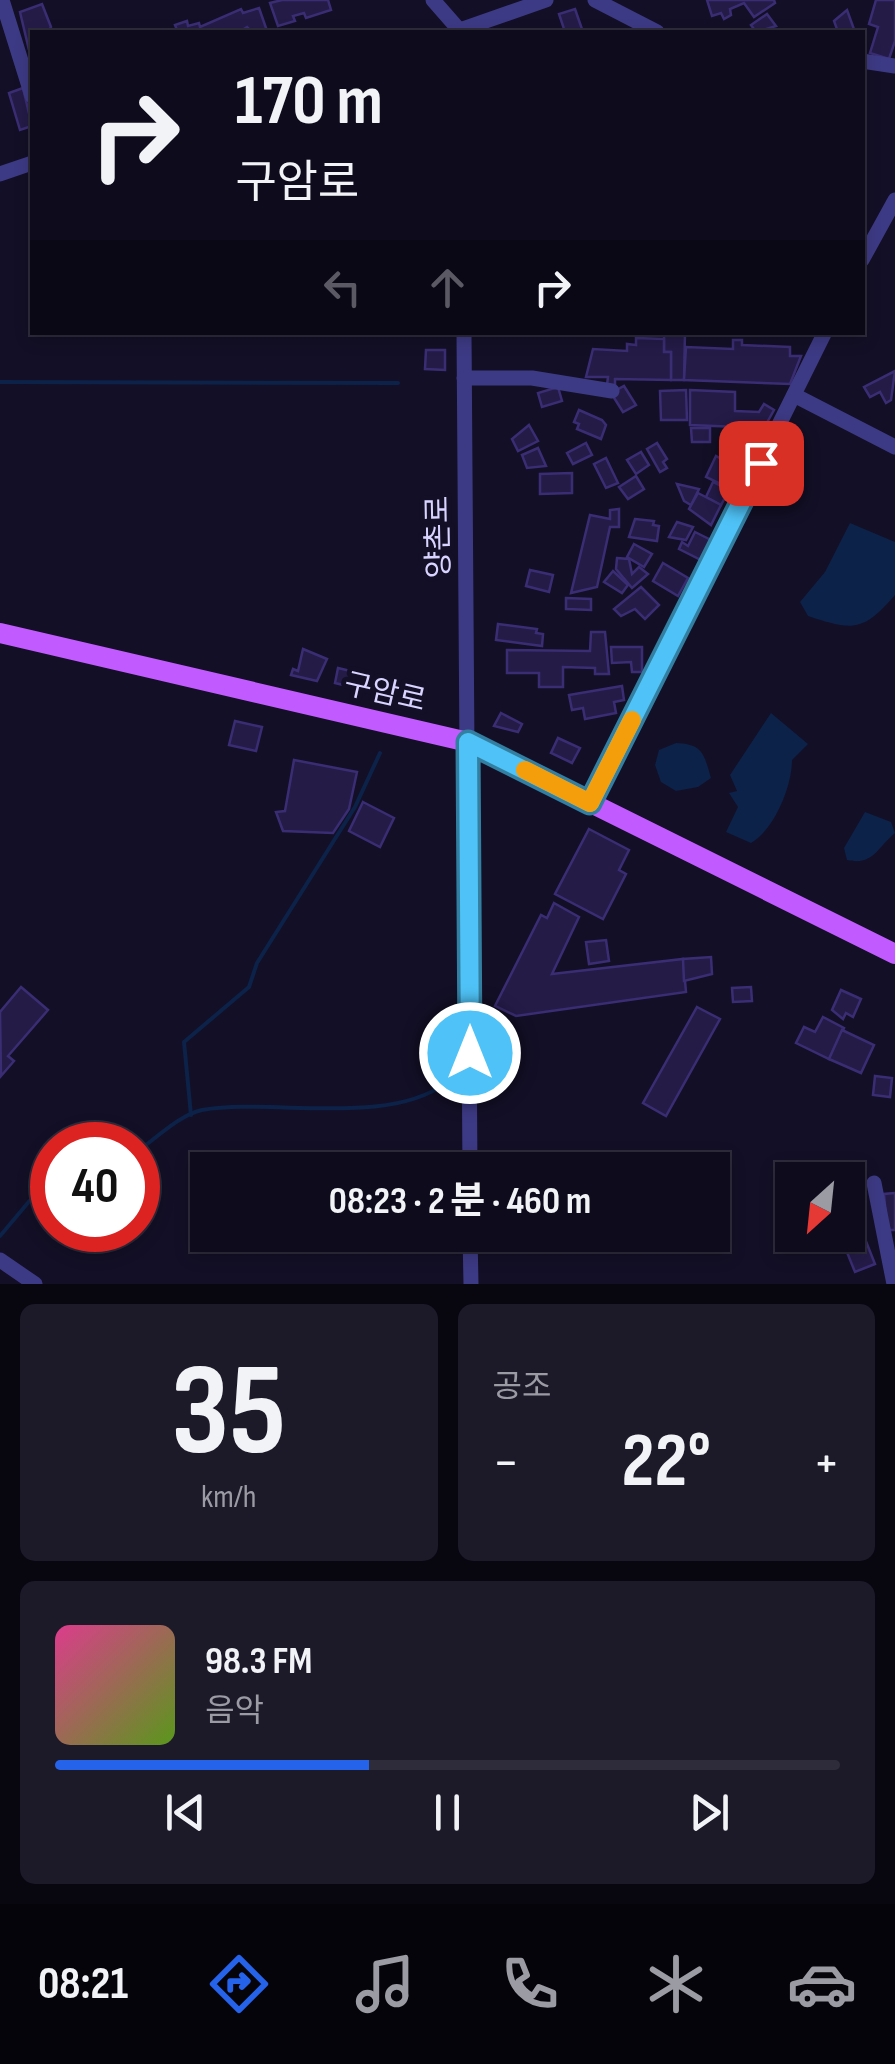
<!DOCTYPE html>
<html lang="ko">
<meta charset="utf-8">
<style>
:root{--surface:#0e0b1c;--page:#1c1929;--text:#f1f3f6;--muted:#9b9ba3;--line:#2e2b3b;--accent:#2563eb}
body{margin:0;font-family:"Sofia Sans Condensed","Noto Sans KR",sans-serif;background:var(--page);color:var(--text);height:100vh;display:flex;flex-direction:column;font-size:38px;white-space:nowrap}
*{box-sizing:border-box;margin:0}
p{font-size:32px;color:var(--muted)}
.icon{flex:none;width:55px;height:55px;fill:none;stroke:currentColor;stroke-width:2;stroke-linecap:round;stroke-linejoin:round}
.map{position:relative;height:1284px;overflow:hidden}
.sheet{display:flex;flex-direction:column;gap:20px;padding:20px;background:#08060f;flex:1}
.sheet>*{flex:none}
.hud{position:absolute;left:30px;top:30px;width:835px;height:305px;border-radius:0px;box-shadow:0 5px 15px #0003,0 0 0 2px var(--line);background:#0e0b1c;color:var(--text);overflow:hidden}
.needle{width:65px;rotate:207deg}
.buttons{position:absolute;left:775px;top:1162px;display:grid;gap:20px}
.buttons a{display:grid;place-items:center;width:90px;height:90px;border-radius:0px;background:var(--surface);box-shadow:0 5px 15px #0003,0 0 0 2px var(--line);font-size:50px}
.speed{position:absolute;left:30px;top:1122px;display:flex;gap:20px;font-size:50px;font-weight:700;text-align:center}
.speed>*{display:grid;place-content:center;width:130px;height:130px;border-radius:50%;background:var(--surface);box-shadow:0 5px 15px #0003,0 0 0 2px var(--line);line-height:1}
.speed .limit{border:15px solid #d22;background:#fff;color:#111}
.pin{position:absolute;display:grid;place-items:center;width:85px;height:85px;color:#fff;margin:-42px;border-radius:20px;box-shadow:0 5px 15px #0006}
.me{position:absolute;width:110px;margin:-55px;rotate:0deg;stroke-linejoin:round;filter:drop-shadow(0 0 8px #0008)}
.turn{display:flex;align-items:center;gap:35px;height:210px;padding:0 40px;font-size:45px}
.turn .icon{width:130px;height:130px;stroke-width:2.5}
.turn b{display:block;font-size:70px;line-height:85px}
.lanes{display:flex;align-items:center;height:95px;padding:0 40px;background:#0003;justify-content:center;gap:50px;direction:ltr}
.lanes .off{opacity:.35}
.big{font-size:75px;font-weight:700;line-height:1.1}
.sheet .card{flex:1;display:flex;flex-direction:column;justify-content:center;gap:15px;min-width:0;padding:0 35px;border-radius:15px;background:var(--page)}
.sheet .dial{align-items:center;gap:0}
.dial b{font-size:130px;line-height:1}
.song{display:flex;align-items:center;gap:30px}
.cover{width:120px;height:120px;border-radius:15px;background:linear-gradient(135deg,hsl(330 70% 55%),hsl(90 70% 35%))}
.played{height:10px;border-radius:5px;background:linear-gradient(90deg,var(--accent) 40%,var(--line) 40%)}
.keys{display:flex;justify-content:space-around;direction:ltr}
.heat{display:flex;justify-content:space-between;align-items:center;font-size:55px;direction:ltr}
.sheet .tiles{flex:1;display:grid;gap:20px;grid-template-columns:1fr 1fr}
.card:last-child{grid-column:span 2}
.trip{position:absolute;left:190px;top:1152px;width:540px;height:100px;border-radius:0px;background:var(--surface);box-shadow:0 5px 15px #0003,0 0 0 2px var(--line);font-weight:700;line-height:100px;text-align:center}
.menu{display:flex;height:160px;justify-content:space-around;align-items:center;background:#06040b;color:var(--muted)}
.menu .icon{width:70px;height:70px}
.menu .current{color:var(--accent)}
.menu b{font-size:45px;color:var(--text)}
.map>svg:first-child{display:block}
.water{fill:#0c2248}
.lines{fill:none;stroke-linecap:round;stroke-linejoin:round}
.stream{stroke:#0c2248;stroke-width:4}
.building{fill:#241b47;stroke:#3b2d73;stroke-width:2.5}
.minor{stroke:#3d3a85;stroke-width:15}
.major{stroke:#c25bff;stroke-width:20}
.route-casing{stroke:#337fa1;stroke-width:25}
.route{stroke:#4fc3f7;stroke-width:18}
.slow{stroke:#f59e0b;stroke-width:18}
.labels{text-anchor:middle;stroke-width:10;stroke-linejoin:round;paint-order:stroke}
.street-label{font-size:30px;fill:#d9d4ff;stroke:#130f26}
</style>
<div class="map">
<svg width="895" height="1284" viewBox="0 0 895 1284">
<rect width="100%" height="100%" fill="#130f26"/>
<!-- water -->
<g class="water">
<path d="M850,523L895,542V595C863,632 853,631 808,616L800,602L825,572Z"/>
<path d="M771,713L808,744L792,760C792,787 774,830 751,843L726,832L738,807L729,793L737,791L730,775Z"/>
<path d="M676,743C703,744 704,754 711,778L698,787L676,791L661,782L655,765L659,750Z"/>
<path d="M865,812L891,822L895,833C877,848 873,866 847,860L844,848Z"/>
</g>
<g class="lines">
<!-- stream -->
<g class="stream">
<path d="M0,382L398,383"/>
<path d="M191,1115L184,1042L249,987L257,963L355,807L380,753"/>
<path d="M138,1151C155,1139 181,1114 202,1110C273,1098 386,1127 446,1083"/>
<path d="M0,1236L32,1198L52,1191"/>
</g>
</g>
<!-- building -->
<g class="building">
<path d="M282,0H328L331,10L306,18L304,13L293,16L295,21L278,26L270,3Z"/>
<path d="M707,0H774L775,3L754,17L744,3L730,9L731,15L724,19L721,13L712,16Z"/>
<path d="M876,0H895V41L889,59L870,53L878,27L869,24Z"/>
<path d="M42,4L51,27L48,32H32L29,50L20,12Z"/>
<path d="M259,8L266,28L252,32L247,27L239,32H170L177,30L175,25L187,21L188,26L199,23L200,27L241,9L243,13Z"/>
<path d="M575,9L583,32H565L559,14Z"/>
<path d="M847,10L855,32H838L834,21Z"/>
<path d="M767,14L776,26L756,32L751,25Z"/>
<path d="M23,88L32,126L20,130L9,93Z"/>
<path d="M664,332H685L684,380H671V352H664Z"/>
<path d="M636,338L664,339V352H671V380L615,379V386L607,385L608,377H586L593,349L627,351V344L636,345Z"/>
<path d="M733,340H742V345L790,347V356H801L790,384L684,380L686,347L733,349Z"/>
<path d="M426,350H445V370L425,369Z"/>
<path d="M895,371L891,400L886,403L880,392L870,397L864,387Z"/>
<path d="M624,386L636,405L623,412L611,393Z"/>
<path d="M558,387L562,401L542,407L538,393Z"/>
<path d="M686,390L687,420H661L660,391Z"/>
<path d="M690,390L735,392V411L759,412L764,404L774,410L764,428L690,425Z"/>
<path d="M579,410L602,420L606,425L601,439L577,429L579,424L574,422Z"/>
<path d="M529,425L538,441L518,451L512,439Z"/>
<path d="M691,428H710V442H692Z"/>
<path d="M742,428L760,437L733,490L706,477L716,456L725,461Z"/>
<path d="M586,443L592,455L573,464L567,453Z"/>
<path d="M657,443L667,459L663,462L667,468L660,472L647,449Z"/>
<path d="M538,448L546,466L527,468L522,455Z"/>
<path d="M641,452L649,465L636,474L627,460Z"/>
<path d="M606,458L618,483L606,488L594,464Z"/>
<path d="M572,473V493L540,494V474Z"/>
<path d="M636,476L644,489L628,499L619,487Z"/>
<path d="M713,482L729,490L721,505L706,497Z"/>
<path d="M677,484L699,489L691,505L684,501Z"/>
<path d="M698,493L721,505L711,525L689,509Z"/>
<path d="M619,509V527H610L597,587L571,593L590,515L610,519V510Z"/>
<path d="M635,519L654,521L653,525L659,526L657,541L629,537Z"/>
<path d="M677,522L693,527L686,540L669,537Z"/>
<path d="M695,532L711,540L701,560L679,549L682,542L688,546Z"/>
<path d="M634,544L652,554L644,567L627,557Z"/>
<path d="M617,558L629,559L632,574L639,567L648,574L632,588L616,569Z"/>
<path d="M663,563L688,578L678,596L653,581Z"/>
<path d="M530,570L553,575L549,592L526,586Z"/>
<path d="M613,571L628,585L622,593L604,582Z"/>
<path d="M641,587L659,605L645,619L635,609L621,616L614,609Z"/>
<path d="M566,598L591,599V610L566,609Z"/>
<path d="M498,624L537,629L536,633L543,634L542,646L496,640Z"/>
<path d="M591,632H605L609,674H595V668L563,667V687H539V673H507V650L590,651Z"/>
<path d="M611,647H642V672H632L631,662L612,663Z"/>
<path d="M303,649L327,659L317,681L291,675L293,669L298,671Z"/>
<path d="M338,668L363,674L360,689L335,683Z"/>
<path d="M622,686L624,700L614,702L616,713L585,719L583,708L572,710L569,695Z"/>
<path d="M501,713L522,724L518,732L494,726Z"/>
<path d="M235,721L262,727L256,751L229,745Z"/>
<path d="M558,738L580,748L572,763L551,753Z"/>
<path d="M294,760L357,772L349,809L333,833L283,831L276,812L285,811Z"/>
<path d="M363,802L394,818L380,847L349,831Z"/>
<path d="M589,829L629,850L619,870L626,874L603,919L555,894Z"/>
<path d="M554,903L579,917L552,974L683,959L686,992L516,1016L495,1006L541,915L547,918Z"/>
<path d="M606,940L609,961L589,964L586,942Z"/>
<path d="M711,957L712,974L684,981L683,959Z"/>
<path d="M21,987L48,1010L8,1056L14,1061L1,1076L0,1012Z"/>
<path d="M751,987L752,1001L733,1002L732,988Z"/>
<path d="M841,990L861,999L853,1017L846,1013L843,1019L832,1010Z"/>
<path d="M697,1007L720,1019L666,1116L643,1103Z"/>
<path d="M823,1017L844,1028L829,1059L796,1043L804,1027L815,1032Z"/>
<path d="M842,1030L874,1045L861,1073L829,1059Z"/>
<path d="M875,1076L892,1078L890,1097L873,1095Z"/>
<path d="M895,1193V1230H887L884,1194Z"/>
<path d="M848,1196L875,1264L855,1272L840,1235H848Z"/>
</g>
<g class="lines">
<!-- minor -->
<g class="minor">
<path d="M2,0L32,96"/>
<path d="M433,0L461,32"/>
<path d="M595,0L657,32"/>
<path d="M454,32L546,0"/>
<path d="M862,61L895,66"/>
<path d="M0,174L32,163"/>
<path d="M862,260L895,200"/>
<path d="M464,332L470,1170"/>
<path d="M464,378H532L612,391"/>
<path d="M794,395L895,447"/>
<path d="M591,803L825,332"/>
<path d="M874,1183L894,1284"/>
<path d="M470,1235L471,1284"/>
<path d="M0,1260L35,1284"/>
</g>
<!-- major -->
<path class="major" d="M0,633L468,742L895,954"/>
</g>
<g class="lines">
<defs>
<path id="route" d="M470,1053L468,742L590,803L761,463"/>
</defs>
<!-- route casing -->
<use href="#route" class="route-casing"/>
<!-- route -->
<use href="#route" class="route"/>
<!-- slow -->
<path class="slow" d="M525,770L590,803L632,720"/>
</g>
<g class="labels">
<!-- street labels -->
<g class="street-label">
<text transform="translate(438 537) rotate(-91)" y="10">양촌로</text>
<text transform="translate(385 692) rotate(13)" y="10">구암로</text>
</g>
</g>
</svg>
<div class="buttons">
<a><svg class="needle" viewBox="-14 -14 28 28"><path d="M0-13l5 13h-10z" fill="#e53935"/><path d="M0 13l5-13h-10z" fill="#9b9ba3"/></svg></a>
</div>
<div class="speed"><div class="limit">40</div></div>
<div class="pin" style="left:761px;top:463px;background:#d93025"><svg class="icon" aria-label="arrive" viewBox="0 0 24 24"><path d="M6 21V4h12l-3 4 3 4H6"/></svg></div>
<svg class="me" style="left:470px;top:1053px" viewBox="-20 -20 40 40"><circle r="17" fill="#4fc3f7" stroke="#fff" stroke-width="3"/><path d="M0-11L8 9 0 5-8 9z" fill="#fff"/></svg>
<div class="trip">08:23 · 2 분 · 460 m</div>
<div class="hud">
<div class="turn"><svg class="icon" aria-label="right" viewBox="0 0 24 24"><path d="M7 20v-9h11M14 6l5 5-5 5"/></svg><div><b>170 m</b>구암로</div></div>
<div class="lanes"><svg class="icon off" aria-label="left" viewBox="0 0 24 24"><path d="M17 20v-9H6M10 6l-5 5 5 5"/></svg><svg class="icon off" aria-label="ahead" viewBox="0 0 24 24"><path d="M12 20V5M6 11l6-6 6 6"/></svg><svg class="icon" aria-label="right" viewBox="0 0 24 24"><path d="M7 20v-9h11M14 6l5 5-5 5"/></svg></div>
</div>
</div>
<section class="sheet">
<div class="tiles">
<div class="card dial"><b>35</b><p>km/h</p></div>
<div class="card"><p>공조</p>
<div class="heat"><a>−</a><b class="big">22°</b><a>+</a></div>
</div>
<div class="card">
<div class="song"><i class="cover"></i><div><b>98.3 FM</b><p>음악</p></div></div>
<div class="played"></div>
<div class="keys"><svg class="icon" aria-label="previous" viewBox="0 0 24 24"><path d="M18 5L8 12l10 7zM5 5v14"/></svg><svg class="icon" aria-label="pause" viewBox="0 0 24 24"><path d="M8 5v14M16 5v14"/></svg><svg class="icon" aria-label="next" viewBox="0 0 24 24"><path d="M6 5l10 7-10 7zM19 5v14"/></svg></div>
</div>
</div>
</section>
<nav class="menu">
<b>08:21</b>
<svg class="icon current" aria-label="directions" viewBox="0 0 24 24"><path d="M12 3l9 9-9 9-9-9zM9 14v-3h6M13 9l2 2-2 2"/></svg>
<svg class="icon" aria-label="music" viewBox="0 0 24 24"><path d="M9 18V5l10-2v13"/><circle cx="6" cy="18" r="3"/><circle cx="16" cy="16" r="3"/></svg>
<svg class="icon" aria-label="phone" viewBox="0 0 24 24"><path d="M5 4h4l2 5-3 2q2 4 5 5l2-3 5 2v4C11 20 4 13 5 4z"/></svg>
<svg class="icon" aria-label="climate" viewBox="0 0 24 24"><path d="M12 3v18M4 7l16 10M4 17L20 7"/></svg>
<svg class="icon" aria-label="car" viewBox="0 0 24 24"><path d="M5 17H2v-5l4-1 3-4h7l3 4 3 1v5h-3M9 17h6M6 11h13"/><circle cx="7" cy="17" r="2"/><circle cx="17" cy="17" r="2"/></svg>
</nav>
